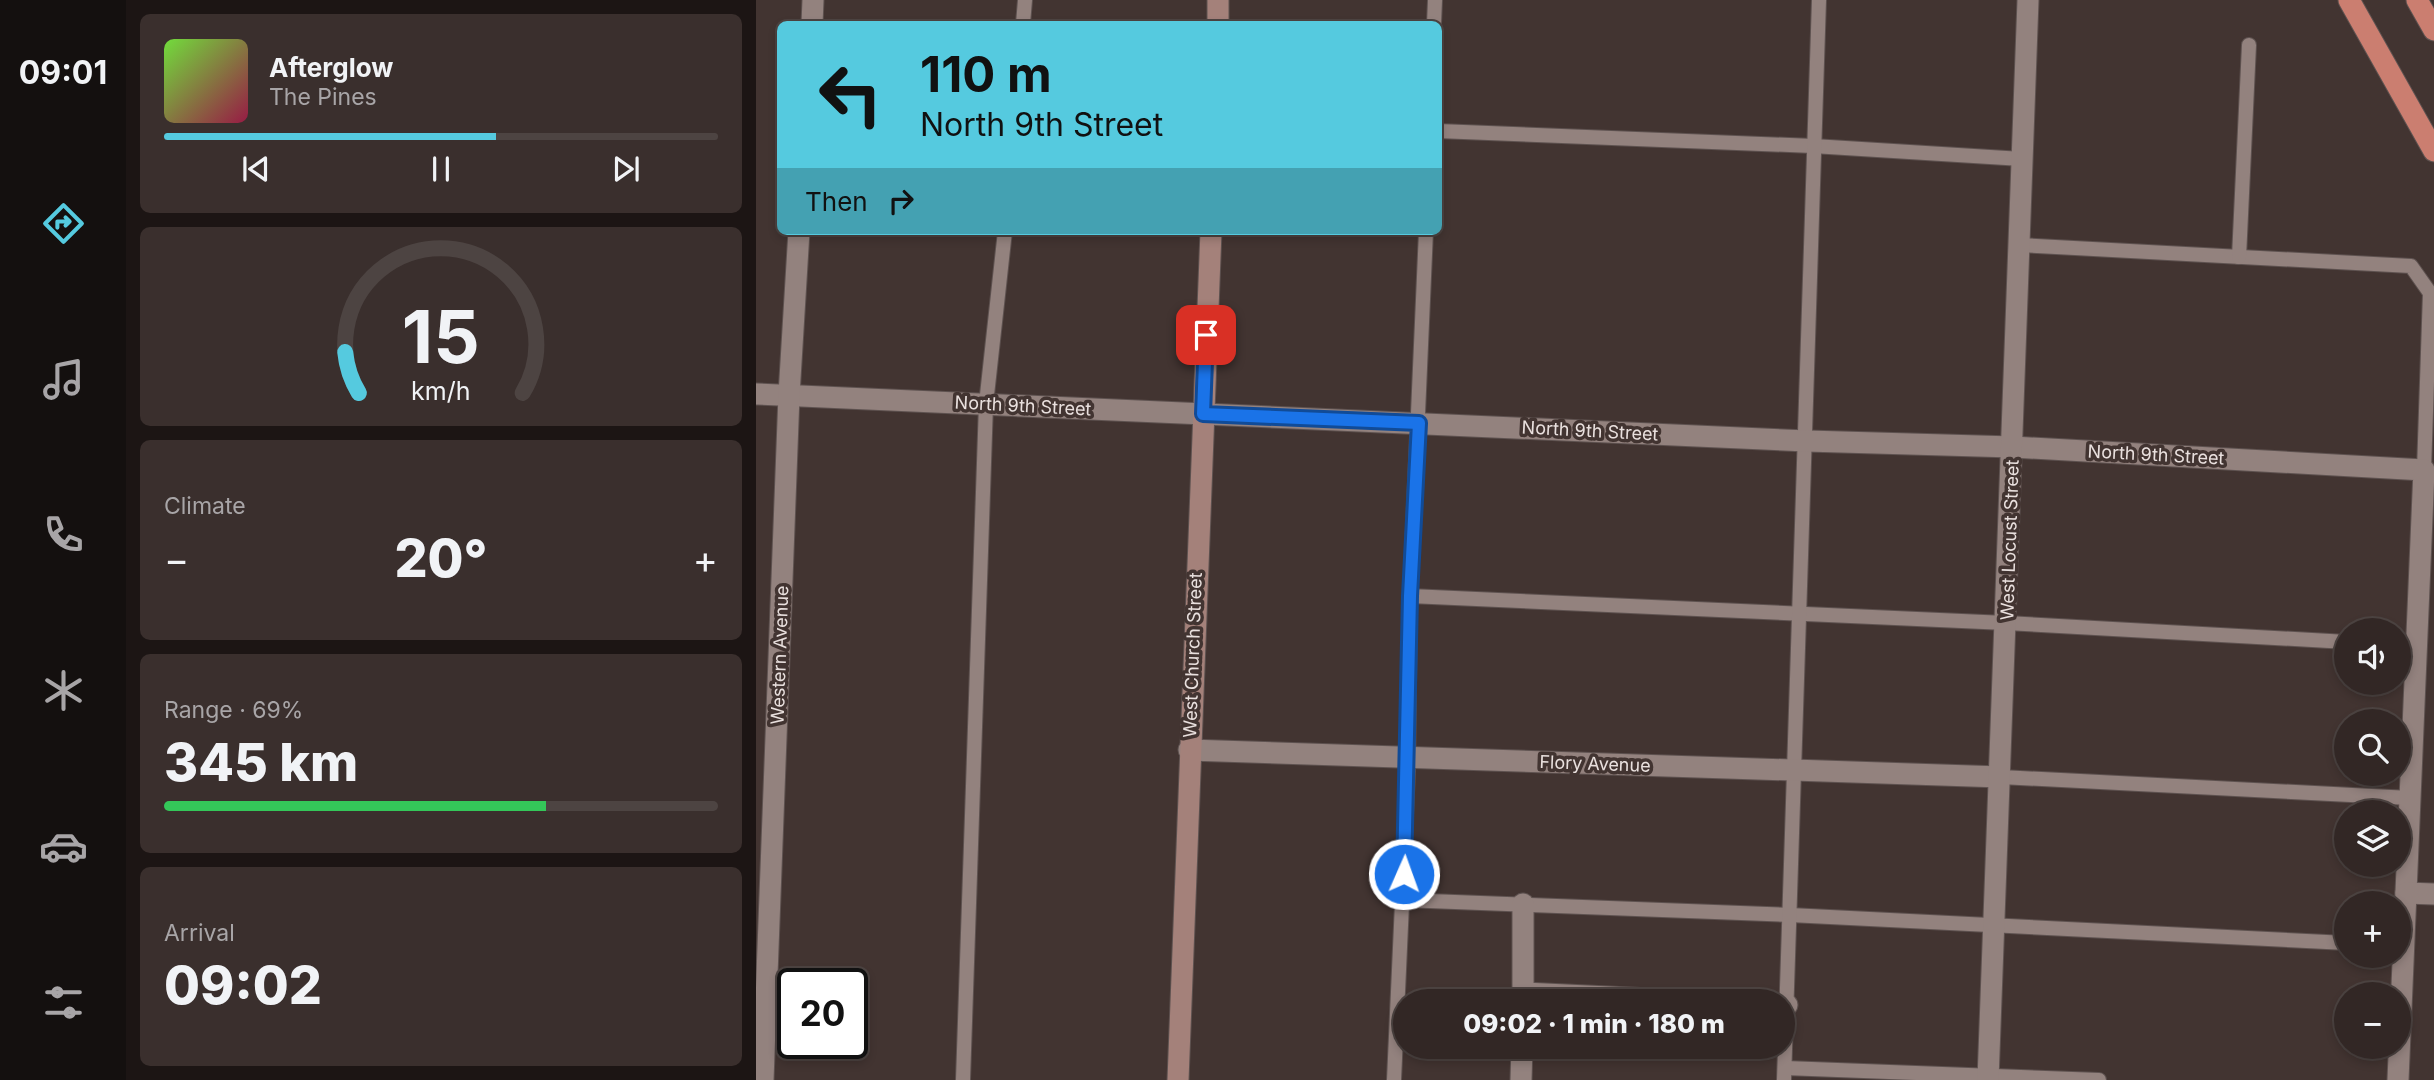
<!DOCTYPE html>
<meta charset="utf-8">
<style>
:root{--surface:#322725;--page:#3a2f2d;--text:#f1f3f6;--muted:#a8a5a7;--line:#4d4442;--accent:#55cadf}
body{margin:0;font-family:Inter,sans-serif;background:var(--page);color:var(--text);height:100vh;display:flex;flex-direction:column;font-size:26px;white-space:nowrap}
*{box-sizing:border-box;margin:0}
p{font-size:23px;color:var(--muted)}
.icon{flex:none;width:38px;height:38px;fill:none;stroke:currentColor;stroke-width:2;stroke-linecap:round;stroke-linejoin:round}
.map{position:relative;flex:1;overflow:hidden}
.sheet{display:flex;flex-direction:column;gap:14px;padding:14px;background:#1c1514;width:630px}
.sheet>*{flex:none}
.top-card{position:absolute;left:21px;top:21px;width:665px;height:214px;border-radius:10px;box-shadow:0 4px 10px #0003,0 0 0 2px var(--line);background:#55cadf;color:#111;overflow:hidden}
.fabs{position:absolute;left:1578px;top:618px;display:grid;gap:14px}
.fabs a{display:grid;place-items:center;width:77px;height:77px;border-radius:50%;background:var(--surface);box-shadow:0 4px 10px #0003,0 0 0 2px var(--line);font-size:35px}
.speed{position:absolute;left:21px;top:968px;display:flex;gap:14px;font-size:35px;font-weight:700;text-align:center}
.speed>*{display:grid;place-content:center;width:91px;height:91px;border-radius:50%;background:var(--surface);box-shadow:0 4px 10px #0003,0 0 0 2px var(--line);line-height:1}
.speed .limit{border:4px solid #111;border-radius:10px;background:#fff;color:#111}
.pin{position:absolute;display:grid;place-items:center;width:60px;height:60px;color:#fff;margin:-30px;border-radius:14px;box-shadow:0 4px 10px #0006}
.me{position:absolute;width:77px;margin:-38px;rotate:2deg;stroke-linejoin:round;filter:drop-shadow(0 0 5px #0008)}
.turn{display:flex;align-items:center;gap:24px;height:147px;padding:0 28px;font-size:32px}
.turn .icon{width:91px;height:91px;stroke-width:2.5}
.turn b{display:block;font-size:49px;line-height:60px}
.then{display:flex;align-items:center;height:66px;padding:0 28px;background:#0003;gap:14px;font-size:26px}
.big{font-size:52px;font-weight:800;line-height:1.1}
.sheet .tile{flex:1;display:flex;flex-direction:column;justify-content:center;gap:10px;min-width:0;padding:0 24px;border-radius:10px;background:var(--page)}
.sheet .dial{align-items:center;gap:0}
.dial svg{height:182px;overflow:visible;fill:none;stroke:var(--line);stroke-width:7;stroke-linecap:round;text-anchor:middle}
.dial text{fill:var(--text);stroke:none}
.song{display:flex;align-items:center;gap:21px}
.cover{width:84px;height:84px;border-radius:10px;background:linear-gradient(135deg,hsl(100 70% 55%),hsl(340 70% 35%))}
.played{height:7px;border-radius:4px;background:linear-gradient(90deg,var(--accent) 60%,var(--line) 60%)}
.keys{display:flex;justify-content:space-around;direction:ltr}
.heat{display:flex;justify-content:space-between;align-items:center;font-size:38px;direction:ltr}
.charge{height:10px;border-radius:5px;background:linear-gradient(90deg,#34c759 69%,var(--line) 0)}
.trip{position:absolute;left:637px;top:989px;width:402px;height:70px;border-radius:35px;background:var(--surface);box-shadow:0 4px 10px #0003,0 0 0 2px var(--line);font-weight:800;line-height:70px;text-align:center}
main{display:flex;flex:1;min-height:0}
.tabs{display:flex;flex-direction:column;width:126px;justify-content:space-around;align-items:center;background:#14100f;color:var(--muted)}
.tabs .icon{width:49px;height:49px}
.tabs .current{color:var(--accent)}
.tabs b{font-size:32px;color:var(--text)}
.map>svg:first-child{display:block}
.lines{fill:none;stroke-linecap:round;stroke-linejoin:round}
.lane-casing{stroke:#5e5250;stroke-width:16}
.street-casing{stroke:#5e5250;stroke-width:23}
.secondary-casing{stroke:#5e5250;stroke-width:23}
.highway-casing{stroke:#5e5250;stroke-width:23}
.lane{stroke:#93827e;stroke-width:14}
.street{stroke:#93827e;stroke-width:21}
.secondary{stroke:#a4817a;stroke-width:21}
.highway{stroke:#cb7e70;stroke-width:21}
.route-casing{stroke:#114b97;stroke-width:18}
.route{stroke:#1a73e8;stroke-width:12}
.labels{text-anchor:middle;stroke-width:7;stroke-linejoin:round;paint-order:stroke}
.street-label{font-size:18px;fill:#e9e0de;stroke:#423431}
</style>
<main>
<nav class="tabs">
<b>09:01</b>
<svg class="icon current" aria-label="directions" viewBox="0 0 24 24"><path d="M12 3l9 9-9 9-9-9zM9 14v-3h6M13 9l2 2-2 2"/></svg>
<svg class="icon" aria-label="music" viewBox="0 0 24 24"><path d="M9 18V5l10-2v13"/><circle cx="6" cy="18" r="3"/><circle cx="16" cy="16" r="3"/></svg>
<svg class="icon" aria-label="phone" viewBox="0 0 24 24"><path d="M5 4h4l2 5-3 2q2 4 5 5l2-3 5 2v4C11 20 4 13 5 4z"/></svg>
<svg class="icon" aria-label="climate" viewBox="0 0 24 24"><path d="M12 3v18M4 7l16 10M4 17L20 7"/></svg>
<svg class="icon" aria-label="car" viewBox="0 0 24 24"><path d="M5 17H2v-5l4-1 3-4h7l3 4 3 1v5h-3M9 17h6M6 11h13"/><circle cx="7" cy="17" r="2"/><circle cx="17" cy="17" r="2"/></svg>
<svg class="icon" aria-label="filters" viewBox="0 0 24 24"><path d="M4 7h16M4 17h16"/><circle cx="9" cy="7" r="2"/><circle cx="15" cy="17" r="2"/></svg>
</nav>
<section class="sheet">
<div class="tile">
<div class="song"><i class="cover"></i><div><b>Afterglow</b><p>The Pines</p></div></div>
<div class="played"></div>
<div class="keys"><svg class="icon" aria-label="previous" viewBox="0 0 24 24"><path d="M18 5L8 12l10 7zM5 5v14"/></svg><svg class="icon" aria-label="pause" viewBox="0 0 24 24"><path d="M8 5v14M16 5v14"/></svg><svg class="icon" aria-label="next" viewBox="0 0 24 24"><path d="M6 5l10 7-10 7zM19 5v14"/></svg></div>
</div>
<div class="tile dial"><svg viewBox="0 0 100 80">
<path d="M14 69A42 42 0 1 1 86 69"/>
<path d="M14 69A42 42 0 0 1 8 51" stroke="#55cadf"/>
<text x="50" y="56" font-size="32" font-weight="700">15</text>
<text x="50" y="72" font-size="11">km/h</text>
</svg></div>
<div class="tile"><p>Climate</p>
<div class="heat"><a>−</a><b class="big">20°</b><a>+</a></div>
</div>
<div class="tile"><p>Range · 69%</p><b class="big">345 km</b><div class="charge"></div></div>
<div class="tile"><p>Arrival</p><b class="big">09:02</b></div>
</section>
<div class="map">
<svg width="1678" height="1080" viewBox="0 0 1678 1080">
<rect width="100%" height="100%" fill="#423431"/>
<g class="lines">
<defs>
<g id="lane">
<path d="M267,24L269,0"/>
<path d="M678,24L679,0"/>
<path d="M682,131L1057,146L1266,159"/>
<path d="M1263,245L1655,266L1674,293L1668,470"/>
<path d="M1483,257L1493,45"/>
<path d="M654,596L1250,623L1591,642"/>
<path d="M1643,645L1661,646"/>
<path d="M1245,777L1654,798"/>
<path d="M647,900L1034,915L1591,943"/>
<path d="M1029,1068L1343,1080"/>
<path d="M207,1080L230,404L249,231"/>
<path d="M638,1080L652,771L654,596L670,231"/>
<path d="M1028,1080L1063,0"/>
</g>
<g id="street">
<path d="M56,24L57,0"/>
<path d="M0,394L1051,441L1257,447L1668,470L1642,1080"/>
<path d="M433,750L1245,777"/>
<path d="M1650,893L1678,894"/>
<path d="M767,993L938,1001"/>
<path d="M767,1001V904"/>
<path d="M1027,1005H1031"/>
<path d="M7,1080L33,395L43,231"/>
<path d="M765,1080L766,1046"/>
<path d="M1232,1080L1272,0"/>
</g>
<g id="secondary">
<path d="M462,24V0"/>
<path d="M422,1080L455,231"/>
</g>
<g id="highway">
<path d="M1593,0L1678,151"/>
<path d="M1661,0L1678,30"/>
</g>
</defs>
<!-- lane casing -->
<use href="#lane" class="lane-casing"/>
<!-- street casing -->
<use href="#street" class="street-casing"/>
<!-- secondary casing -->
<use href="#secondary" class="secondary-casing"/>
<!-- highway casing -->
<use href="#highway" class="highway-casing"/>
<!-- lane -->
<use href="#lane" class="lane"/>
<!-- street -->
<use href="#street" class="street"/>
<!-- secondary -->
<use href="#secondary" class="secondary"/>
<!-- highway -->
<use href="#highway" class="highway"/>
</g>
<g class="lines">
<defs>
<path id="route" d="M450,335L447,414L663,423L654,596L648,874"/>
</defs>
<!-- route casing -->
<use href="#route" class="route-casing"/>
<!-- route -->
<use href="#route" class="route"/>
</g>
<g class="labels">
<!-- street labels -->
<g class="street-label">
<text transform="translate(267 406) rotate(3)" y="6">North 9th Street</text>
<text transform="translate(834 431) rotate(3)" y="6">North 9th Street</text>
<text transform="translate(1400 455) rotate(3)" y="6">North 9th Street</text>
<text transform="translate(1254 540) rotate(-88)" y="6">West Locust Street</text>
<text transform="translate(24 655) rotate(-88)" y="6">Western Avenue</text>
<text transform="translate(437 655) rotate(-88)" y="6">West Church Street</text>
<text transform="translate(839 764) rotate(2)" y="6">Flory Avenue</text>
</g>
</g>
</svg>
<div class="fabs">
<a><svg class="icon" aria-label="sound" viewBox="0 0 24 24"><path d="M4 9h4l5-4v14l-5-4H4zM17 9q2 3 0 6"/></svg></a>
<a><svg class="icon" aria-label="search" viewBox="0 0 24 24"><circle cx="10" cy="10" r="6"/><path d="M15 15l6 6"/></svg></a>
<a><svg class="icon" aria-label="layers" viewBox="0 0 24 24"><path d="M12 4l9 5-9 5-9-5zM3 14l9 5 9-5"/></svg></a>
<a>+</a>
<a>−</a>
</div>
<div class="speed"><div class="limit">20</div></div>
<div class="pin" style="left:450px;top:335px;background:#d93025"><svg class="icon" aria-label="arrive" viewBox="0 0 24 24"><path d="M6 21V4h12l-3 4 3 4H6"/></svg></div>
<svg class="me" style="left:648px;top:874px" viewBox="-20 -20 40 40"><circle r="17" fill="#1a73e8" stroke="#fff" stroke-width="3"/><path d="M0-11L8 9 0 5-8 9z" fill="#fff"/></svg>
<div class="trip">09:02 · 1 min · 180 m</div>
<div class="top-card">
<div class="turn"><svg class="icon" aria-label="left" viewBox="0 0 24 24"><path d="M17 20v-9H6M10 6l-5 5 5 5"/></svg><div><b>110 m</b>North 9th Street</div></div>
<div class="then">Then<svg class="icon" aria-label="right" viewBox="0 0 24 24"><path d="M7 20v-9h11M14 6l5 5-5 5"/></svg></div>
</div>
</div>
</main>
